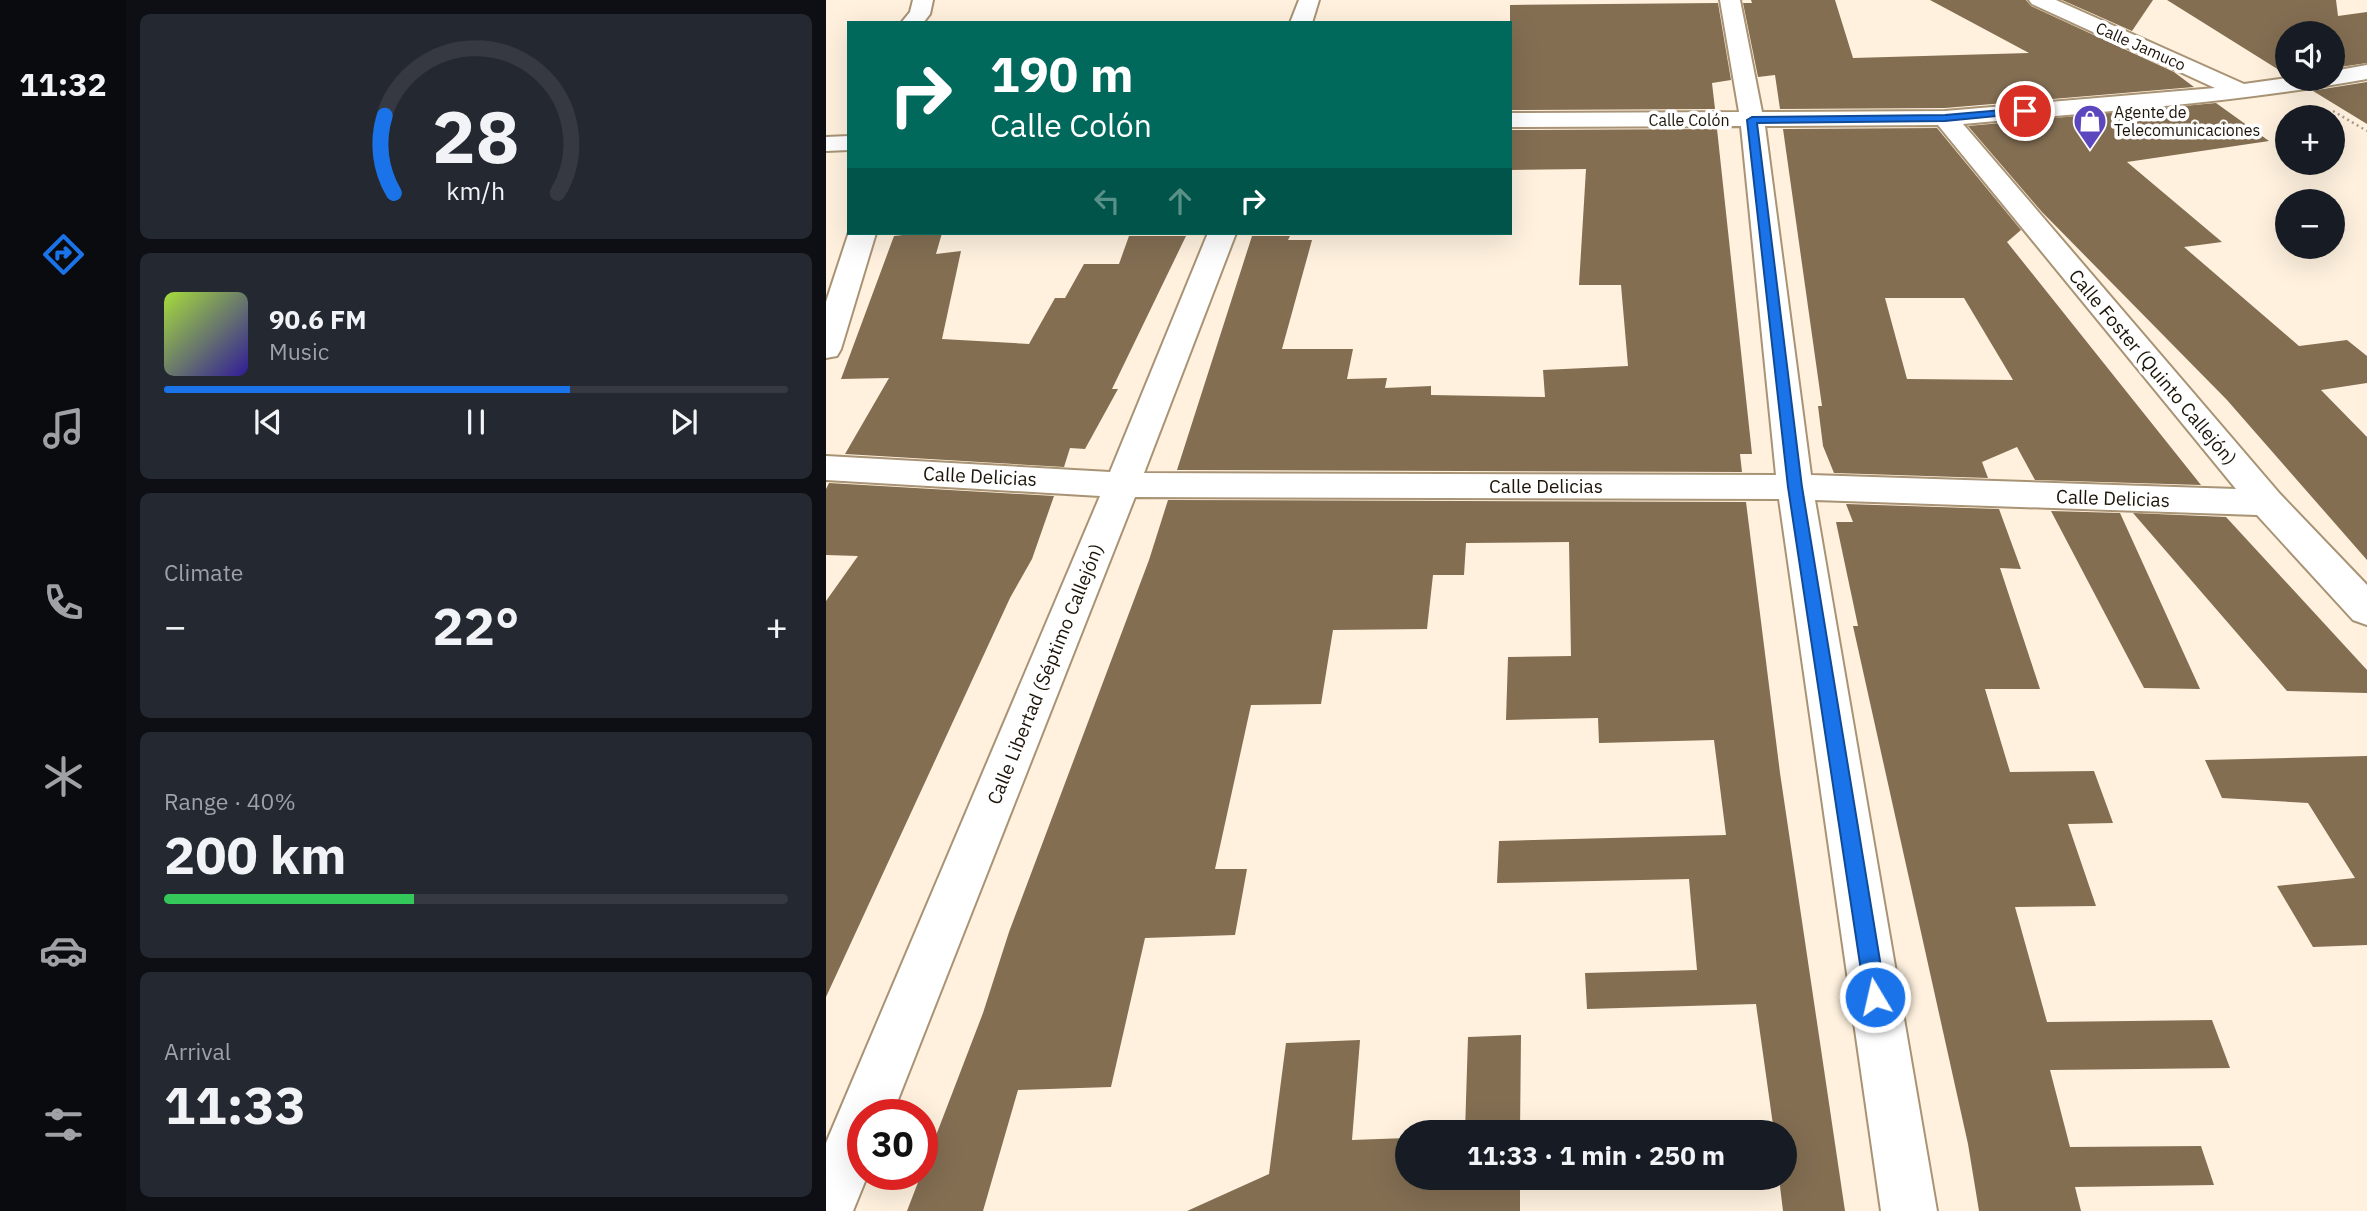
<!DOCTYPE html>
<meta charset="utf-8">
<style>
:root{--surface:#171b24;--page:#242831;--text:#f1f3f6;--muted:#9ea1a6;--line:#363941;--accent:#1a73e8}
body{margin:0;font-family:"IBM Plex Sans",sans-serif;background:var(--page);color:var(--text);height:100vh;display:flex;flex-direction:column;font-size:26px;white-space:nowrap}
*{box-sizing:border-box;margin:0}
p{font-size:23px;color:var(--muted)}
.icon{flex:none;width:38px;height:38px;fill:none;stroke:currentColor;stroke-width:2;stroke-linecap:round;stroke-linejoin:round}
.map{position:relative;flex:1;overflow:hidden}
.drawer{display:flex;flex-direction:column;gap:14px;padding:14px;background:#0d0f14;width:700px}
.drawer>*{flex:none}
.guide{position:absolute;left:21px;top:21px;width:665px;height:214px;border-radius:0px;box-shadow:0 7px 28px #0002;background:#00695c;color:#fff;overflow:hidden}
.buttons{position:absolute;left:1449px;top:21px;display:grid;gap:14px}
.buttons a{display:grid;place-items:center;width:70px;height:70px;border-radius:50%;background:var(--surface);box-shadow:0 7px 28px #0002;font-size:35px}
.speed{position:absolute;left:21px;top:1099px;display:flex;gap:14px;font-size:35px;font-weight:700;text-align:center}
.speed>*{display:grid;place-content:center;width:91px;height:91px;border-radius:50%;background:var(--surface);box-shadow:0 7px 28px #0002;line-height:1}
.speed .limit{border:10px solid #d22;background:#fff;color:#111}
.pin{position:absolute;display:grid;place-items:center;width:60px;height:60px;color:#fff;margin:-30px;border:4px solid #fff;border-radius:50%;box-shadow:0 2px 7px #0007}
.me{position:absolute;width:77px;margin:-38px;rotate:351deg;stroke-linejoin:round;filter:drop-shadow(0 0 5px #0008)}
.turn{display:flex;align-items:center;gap:24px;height:147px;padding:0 28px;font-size:32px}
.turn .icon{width:91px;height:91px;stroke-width:2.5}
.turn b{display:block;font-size:49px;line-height:60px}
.lanes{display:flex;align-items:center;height:66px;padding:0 28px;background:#0003;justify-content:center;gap:35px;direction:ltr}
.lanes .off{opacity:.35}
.big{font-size:52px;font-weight:800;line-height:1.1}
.drawer .tile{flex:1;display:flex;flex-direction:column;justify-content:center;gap:10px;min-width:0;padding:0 24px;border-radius:10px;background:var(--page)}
.drawer .dial{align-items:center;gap:0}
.dial svg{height:182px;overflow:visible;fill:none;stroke:var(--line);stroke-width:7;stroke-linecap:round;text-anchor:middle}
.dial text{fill:var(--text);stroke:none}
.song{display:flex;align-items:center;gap:21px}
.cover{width:84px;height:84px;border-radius:10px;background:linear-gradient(135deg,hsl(80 70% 55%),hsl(250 70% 35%))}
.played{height:7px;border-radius:4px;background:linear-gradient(90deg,var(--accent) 65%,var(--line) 65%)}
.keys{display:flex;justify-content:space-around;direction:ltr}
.heat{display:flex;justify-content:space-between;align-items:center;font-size:38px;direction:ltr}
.charge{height:10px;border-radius:5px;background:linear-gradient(90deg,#34c759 40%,var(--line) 0)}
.trip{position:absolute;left:569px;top:1120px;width:402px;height:70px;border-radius:35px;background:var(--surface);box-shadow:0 7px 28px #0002;font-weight:800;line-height:70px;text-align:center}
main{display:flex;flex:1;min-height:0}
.menu{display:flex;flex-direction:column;width:126px;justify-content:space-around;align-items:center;background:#090b0e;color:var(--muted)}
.menu .icon{width:49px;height:49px}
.menu .active{color:var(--accent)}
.menu b{font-size:32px;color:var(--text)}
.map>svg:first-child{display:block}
.building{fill:#836e52;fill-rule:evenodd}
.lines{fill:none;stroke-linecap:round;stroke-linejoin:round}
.minor-casing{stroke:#a89375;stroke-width:4}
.path{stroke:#a99e8e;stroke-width:2.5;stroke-dasharray:2 3.5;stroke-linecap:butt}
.minor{fill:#fff;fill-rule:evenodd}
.route{fill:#1a73e8;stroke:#114b97;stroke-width:2}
.labels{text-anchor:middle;stroke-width:7;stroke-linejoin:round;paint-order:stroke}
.far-street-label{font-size:16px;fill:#1c1409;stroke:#fff}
.far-poi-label{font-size:16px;fill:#1c1409;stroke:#fff;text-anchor:start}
.street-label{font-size:19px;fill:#1c1409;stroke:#fff}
</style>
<main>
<nav class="menu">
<b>11:32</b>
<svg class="icon active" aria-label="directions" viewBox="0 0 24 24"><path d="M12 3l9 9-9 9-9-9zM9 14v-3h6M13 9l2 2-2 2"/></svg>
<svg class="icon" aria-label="music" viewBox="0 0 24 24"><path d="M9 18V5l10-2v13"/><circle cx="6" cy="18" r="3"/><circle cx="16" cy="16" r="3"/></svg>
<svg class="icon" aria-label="phone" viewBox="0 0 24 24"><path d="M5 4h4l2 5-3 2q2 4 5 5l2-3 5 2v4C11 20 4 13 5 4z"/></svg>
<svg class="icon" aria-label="climate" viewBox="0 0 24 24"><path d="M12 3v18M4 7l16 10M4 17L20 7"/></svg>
<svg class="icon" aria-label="car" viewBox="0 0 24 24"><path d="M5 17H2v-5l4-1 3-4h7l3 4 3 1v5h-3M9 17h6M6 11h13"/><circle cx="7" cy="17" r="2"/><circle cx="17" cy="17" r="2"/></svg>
<svg class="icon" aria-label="filters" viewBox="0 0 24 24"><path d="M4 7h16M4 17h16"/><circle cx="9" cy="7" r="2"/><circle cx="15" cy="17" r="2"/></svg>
</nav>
<section class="drawer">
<div class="tile dial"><svg viewBox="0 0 100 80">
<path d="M14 69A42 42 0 1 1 86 69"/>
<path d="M14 69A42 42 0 0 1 10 35" stroke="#1a73e8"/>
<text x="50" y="56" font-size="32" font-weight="700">28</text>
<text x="50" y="72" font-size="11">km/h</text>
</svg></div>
<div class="tile">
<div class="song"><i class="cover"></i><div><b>90.6 FM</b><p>Music</p></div></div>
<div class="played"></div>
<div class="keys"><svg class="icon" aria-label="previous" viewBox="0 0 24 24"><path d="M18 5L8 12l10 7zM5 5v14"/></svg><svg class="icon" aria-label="pause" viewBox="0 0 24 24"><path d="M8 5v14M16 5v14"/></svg><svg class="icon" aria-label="next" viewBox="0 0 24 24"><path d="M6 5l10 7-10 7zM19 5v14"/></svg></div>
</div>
<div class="tile"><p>Climate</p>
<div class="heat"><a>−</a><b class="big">22°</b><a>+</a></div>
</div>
<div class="tile"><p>Range · 40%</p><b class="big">200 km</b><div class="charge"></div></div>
<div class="tile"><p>Arrival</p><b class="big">11:33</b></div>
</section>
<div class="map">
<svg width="1541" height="1211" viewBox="0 0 1541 1211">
<rect width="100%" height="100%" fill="#fff1de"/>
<!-- building -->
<g class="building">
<path d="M925,0H1009L1027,58L1203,53L1104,0H1200L1205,6L1348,72L1368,87L1119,108L954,109L949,75L932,77L917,3H926Z"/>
<path d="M1236,0H1327L1306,31Z"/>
<path d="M1341,0H1510L1512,16L1541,12V63L1507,68V33H1461V75Z"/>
<path d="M892,3L905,80L886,83L889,109L684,110V5Z"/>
<path d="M1541,82V124L1487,91L1491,90Z"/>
<path d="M1390,103L1443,141L1301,162L1396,242L1358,247L1473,346L1521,340L1541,356V383L1495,390L1541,437V560L1401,400L1216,212L1142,126Z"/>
<path d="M1111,128L1195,230L1181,242L1375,485L1209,480L1191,447L1156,462L1162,478L1008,473L997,446L992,406H996L957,129ZM1059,298H1138L1187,380L1081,379Z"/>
<path d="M891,129L926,454H914L916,472L351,470L426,236H464L462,240H486L456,349H527L521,379L561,378L559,388L605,386V395L719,397L717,370L802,366L795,285H753L760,169L684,170V130Z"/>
<path d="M95,233H116L110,254L135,251L116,339L203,344L229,298H239L258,264H293L303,236H360L286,389H292L259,449L244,448L238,467L19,454L63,378L15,379L68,236Z"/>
<path d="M3,483L228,496L206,559L184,598L0,997V601L32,556L0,555V489Z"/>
<path d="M342,500L920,502L954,773L1019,1211H957L953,1178H959V1132H948L930,1004L761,1009L759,973L871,970L863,879L671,883L673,841L900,835L888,740L773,743L772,718L680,720L682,657L745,656L743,542L640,543L638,575H607L601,629L507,630L495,704L425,705L389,869H421L409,935L319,938L285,1087L192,1090L157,1211H81L157,1013L183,932L323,560Z"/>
<path d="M1020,504L1173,509L1195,569L1174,568L1214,689H1159L1184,772L1268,771L1287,823L1242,824L1270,906L1189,907L1221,1022L1386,1020L1404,1068L1224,1070L1244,1147L1375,1146L1388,1185L1249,1187L1255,1211H1153L1142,1144L1027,626H1032L1010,522H1027Z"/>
<path d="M1225,511L1294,513L1374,689L1318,688Z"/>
<path d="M1307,513L1400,517L1541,670V693L1461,691Z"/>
<path d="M1541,756V945L1487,947L1451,886L1529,878L1482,803L1396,798L1379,760Z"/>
<path d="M695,1035L694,1132H639L642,1037Z"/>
<path d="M534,1040L526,1140L581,1138V1178H694V1211H361L443,1174L460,1043Z"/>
</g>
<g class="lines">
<defs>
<g id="minor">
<path d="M87,0H107L104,14L97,23H75L84,12Z"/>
<path d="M473,0H493L486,23H464Z"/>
<path d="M894,0H914L936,112L1119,111L1389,88L1206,4L1203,0H1230L1418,84L1461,78L1507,79V71L1541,65V79C1407,103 1272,112 1137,124L1454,494L1541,585V625L1527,620L1431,515L989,500L1111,1211H1055L953,499L309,497L66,1115H37V1174H42L27,1211H0V1143L274,496L0,480V456L284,472L382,233H410L318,473L950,475L915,126L684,127V113L913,112ZM1112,125L1410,489L985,475L939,126Z"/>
<path d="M23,136V150L0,151V137Z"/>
<path d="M23,232L50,233L15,349L11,356L0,358V302Z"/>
</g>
</defs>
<!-- minor casing -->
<use href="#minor" class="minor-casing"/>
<!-- path -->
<path class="path" d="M1507,111L1541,131"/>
<!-- minor -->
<use href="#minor" class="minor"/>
</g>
<!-- route -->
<path class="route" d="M1199,108L1202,113L1119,121L931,123L976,487L1060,997L1057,1004L1049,1007L1042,1004L1039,997L962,487L921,120L926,117L1119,115Z"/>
<!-- icons -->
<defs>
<symbol id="shop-pin" viewBox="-11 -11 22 30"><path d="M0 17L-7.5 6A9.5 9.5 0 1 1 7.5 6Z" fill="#5d47bf" stroke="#fff"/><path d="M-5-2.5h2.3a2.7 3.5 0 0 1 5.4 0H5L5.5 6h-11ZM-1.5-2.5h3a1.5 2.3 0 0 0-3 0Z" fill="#fff"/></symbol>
</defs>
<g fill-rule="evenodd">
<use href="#shop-pin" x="1245" y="102" width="38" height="52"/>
</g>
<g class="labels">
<!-- far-street labels -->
<g class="far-street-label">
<text transform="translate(1315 46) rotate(24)" y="6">Calle Jamuco</text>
<text x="863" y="126">Calle Colón</text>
</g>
<!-- far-poi labels -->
<g class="far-poi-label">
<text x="1288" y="118">Agente de<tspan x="1288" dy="18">Telecomunicaciones</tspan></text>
</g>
<!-- street labels -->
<g class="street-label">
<text transform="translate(1327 367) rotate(50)" y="7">Calle Foster (Quinto Callejón)</text>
<text transform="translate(154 476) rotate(3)" y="7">Calle Delicias</text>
<text x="720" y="493">Calle Delicias</text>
<text transform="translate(1287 498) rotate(2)" y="7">Calle Delicias</text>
<text transform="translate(219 674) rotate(-68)" y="7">Calle Libertad (Séptimo Callejón)</text>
</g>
</g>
</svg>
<div class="buttons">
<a><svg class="icon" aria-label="sound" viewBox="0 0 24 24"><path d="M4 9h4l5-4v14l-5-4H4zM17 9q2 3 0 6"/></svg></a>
<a>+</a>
<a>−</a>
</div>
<div class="speed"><div class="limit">30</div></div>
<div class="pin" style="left:1199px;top:111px;background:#d93025"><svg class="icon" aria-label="arrive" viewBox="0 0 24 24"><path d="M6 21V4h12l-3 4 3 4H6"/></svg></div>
<svg class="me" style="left:1049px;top:997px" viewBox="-20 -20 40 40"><circle r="17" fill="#1a73e8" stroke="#fff" stroke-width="3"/><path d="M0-11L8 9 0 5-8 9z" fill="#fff"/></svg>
<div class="trip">11:33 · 1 min · 250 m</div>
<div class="guide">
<div class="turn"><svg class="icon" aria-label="right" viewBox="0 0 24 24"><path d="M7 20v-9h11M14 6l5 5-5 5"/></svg><div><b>190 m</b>Calle Colón</div></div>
<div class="lanes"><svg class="icon off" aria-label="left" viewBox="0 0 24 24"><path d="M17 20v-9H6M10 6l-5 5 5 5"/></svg><svg class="icon off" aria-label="ahead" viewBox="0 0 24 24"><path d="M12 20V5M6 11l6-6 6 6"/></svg><svg class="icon" aria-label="right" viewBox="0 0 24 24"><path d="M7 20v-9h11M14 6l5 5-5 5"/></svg></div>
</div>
</div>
</main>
